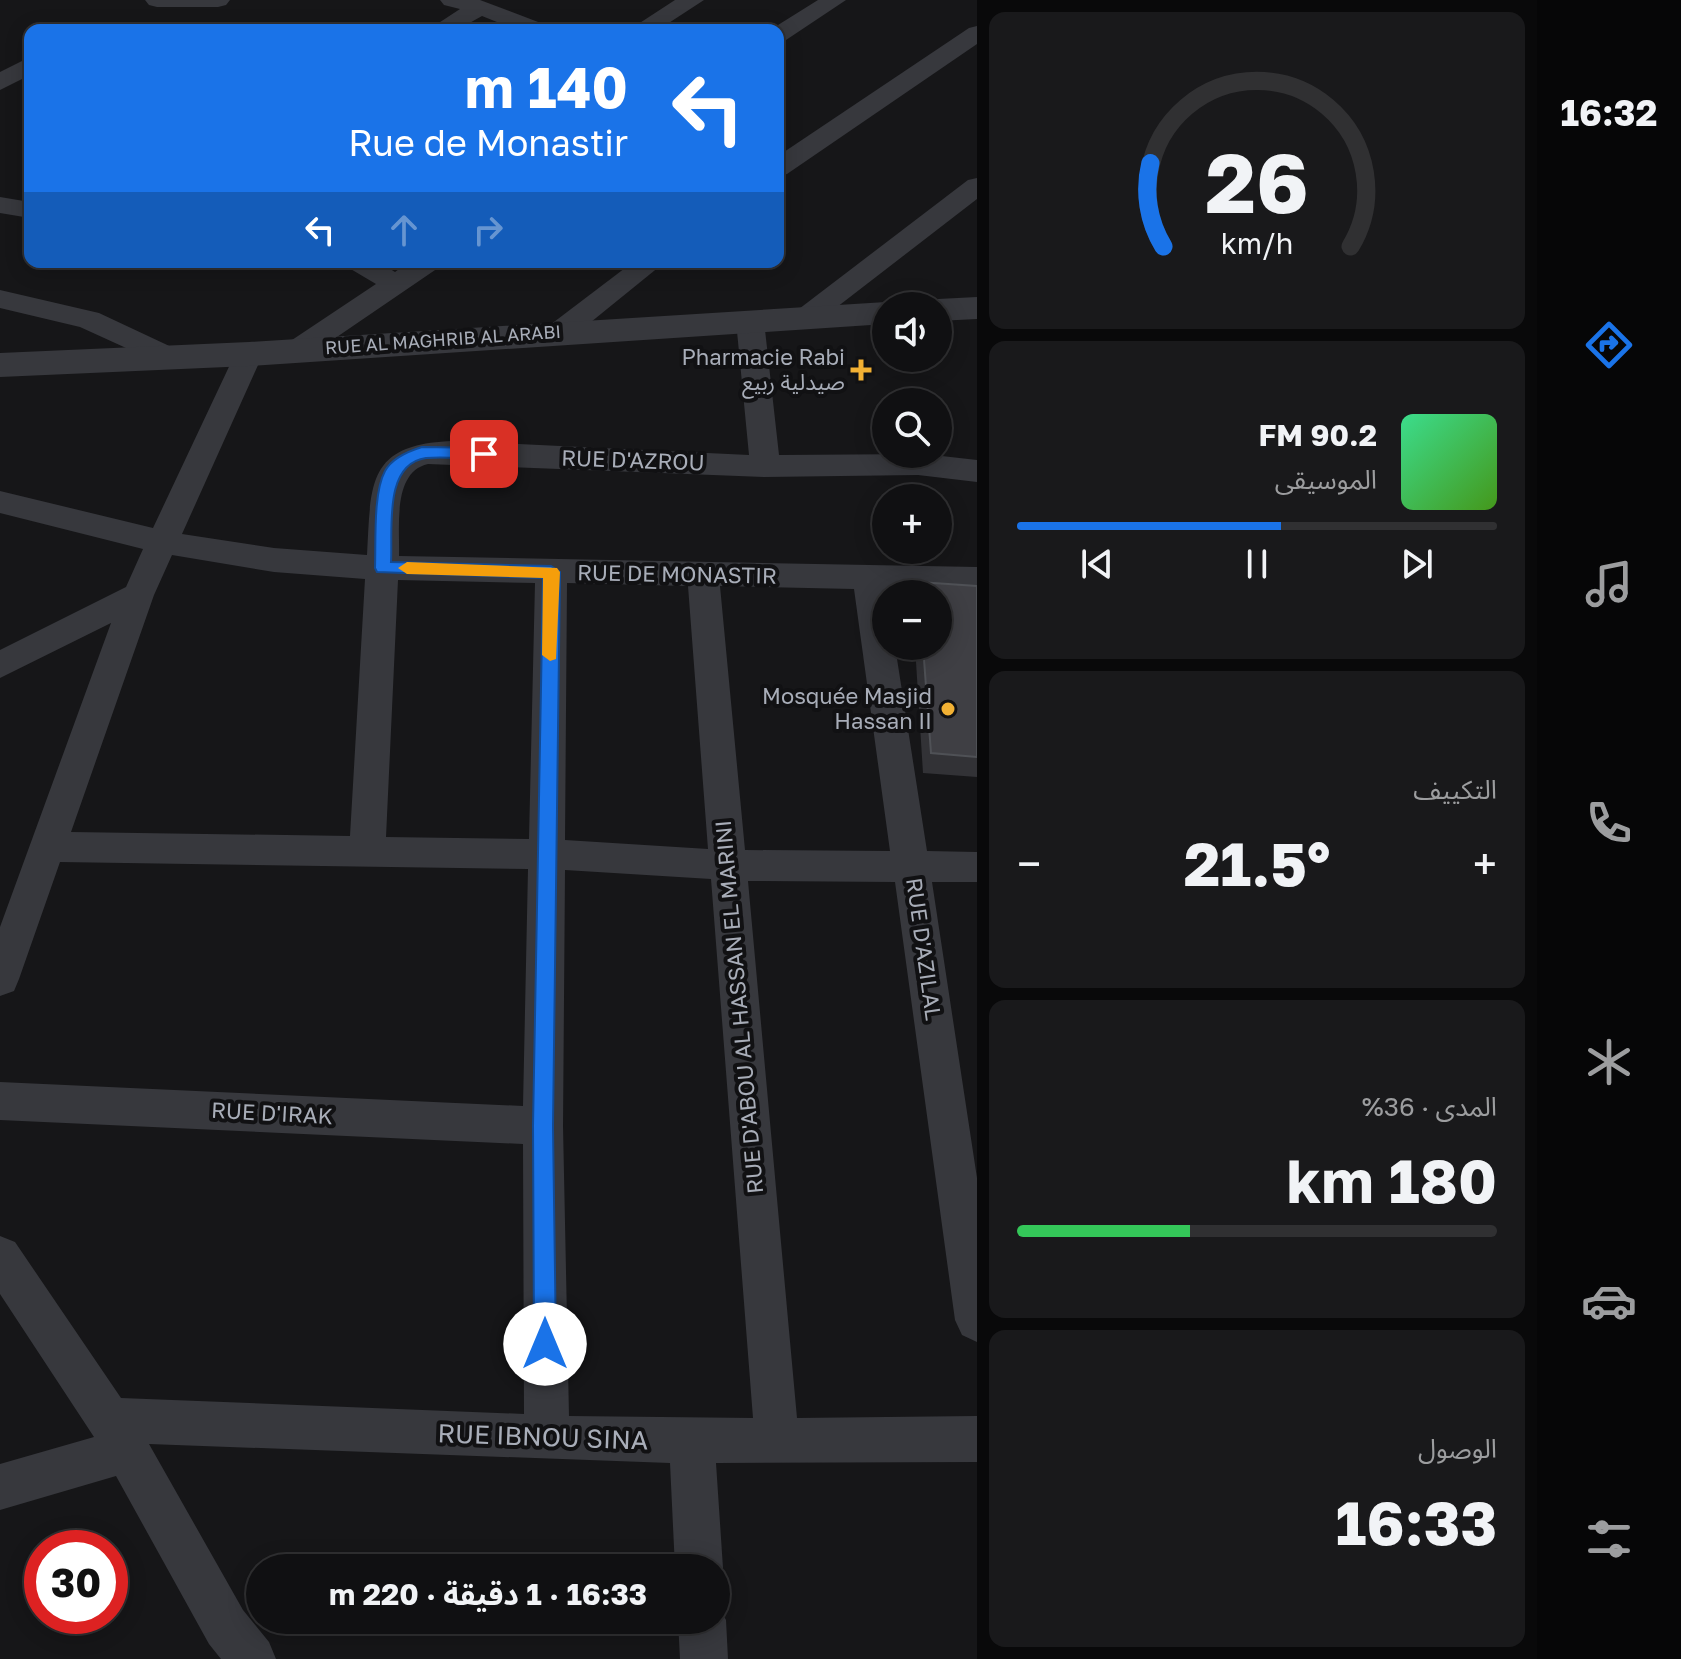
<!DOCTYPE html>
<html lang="ar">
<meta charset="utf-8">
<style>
:root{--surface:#101012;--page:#19191b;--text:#f1f3f6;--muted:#9c9d9f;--line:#303032;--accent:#1a73e8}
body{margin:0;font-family:"Golos Text","Noto Sans Arabic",sans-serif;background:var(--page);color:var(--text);direction:rtl;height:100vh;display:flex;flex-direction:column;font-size:30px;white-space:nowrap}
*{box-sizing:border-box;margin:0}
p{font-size:26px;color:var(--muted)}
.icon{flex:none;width:44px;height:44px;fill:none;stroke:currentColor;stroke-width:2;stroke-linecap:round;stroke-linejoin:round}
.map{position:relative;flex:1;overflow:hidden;direction:ltr}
.drawer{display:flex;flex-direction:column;gap:12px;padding:12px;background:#09090a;width:560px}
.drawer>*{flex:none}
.guide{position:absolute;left:24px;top:24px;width:760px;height:244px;border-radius:16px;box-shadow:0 4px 20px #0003,0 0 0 2px var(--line);direction:rtl;background:#1a73e8;color:#fff;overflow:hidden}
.buttons{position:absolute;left:872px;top:292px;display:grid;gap:16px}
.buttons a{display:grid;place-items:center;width:80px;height:80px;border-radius:50%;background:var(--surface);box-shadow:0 4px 20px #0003,0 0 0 2px var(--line);font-size:40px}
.speed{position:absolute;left:24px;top:1530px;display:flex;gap:16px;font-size:40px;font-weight:700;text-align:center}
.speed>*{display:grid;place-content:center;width:104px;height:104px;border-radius:50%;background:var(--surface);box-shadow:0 4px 20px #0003,0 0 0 2px var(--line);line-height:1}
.speed .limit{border:12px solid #d22;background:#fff;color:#111}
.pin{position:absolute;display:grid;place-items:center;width:68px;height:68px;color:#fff;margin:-34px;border-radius:16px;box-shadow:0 4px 12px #0006}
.me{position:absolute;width:88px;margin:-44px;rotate:0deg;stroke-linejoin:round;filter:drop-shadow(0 0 6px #0008)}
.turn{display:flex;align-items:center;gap:28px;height:168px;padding:0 24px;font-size:36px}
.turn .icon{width:104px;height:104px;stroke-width:2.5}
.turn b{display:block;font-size:56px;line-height:68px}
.lanes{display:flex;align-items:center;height:76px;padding:0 24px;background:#0003;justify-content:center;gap:40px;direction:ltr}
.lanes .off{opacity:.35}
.big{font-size:60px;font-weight:700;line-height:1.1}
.drawer .card{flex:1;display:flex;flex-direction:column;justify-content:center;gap:12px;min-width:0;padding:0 28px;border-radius:16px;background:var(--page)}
.drawer .dial{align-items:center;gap:0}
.dial svg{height:208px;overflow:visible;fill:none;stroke:var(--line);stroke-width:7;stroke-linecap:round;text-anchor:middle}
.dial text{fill:var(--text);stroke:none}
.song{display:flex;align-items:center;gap:24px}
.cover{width:96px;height:96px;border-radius:12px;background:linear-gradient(135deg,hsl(150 70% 55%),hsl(100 70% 35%))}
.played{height:8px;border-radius:4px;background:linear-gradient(90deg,var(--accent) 55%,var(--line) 55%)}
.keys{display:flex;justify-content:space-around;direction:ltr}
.heat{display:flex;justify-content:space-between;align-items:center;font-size:44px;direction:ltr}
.charge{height:12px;border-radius:6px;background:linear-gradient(90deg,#34c759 36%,var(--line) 0)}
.trip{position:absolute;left:246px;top:1554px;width:484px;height:80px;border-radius:40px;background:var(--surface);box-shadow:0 4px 20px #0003,0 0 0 2px var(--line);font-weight:700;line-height:80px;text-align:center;direction:rtl}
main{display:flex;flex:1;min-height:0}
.tab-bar{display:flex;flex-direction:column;width:144px;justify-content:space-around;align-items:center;background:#060607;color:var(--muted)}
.tab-bar .icon{width:56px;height:56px}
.tab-bar .on{color:var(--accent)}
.tab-bar b{font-size:36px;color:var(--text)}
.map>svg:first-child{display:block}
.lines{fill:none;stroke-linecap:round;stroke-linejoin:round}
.minor{fill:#37383d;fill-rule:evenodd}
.tertiary{fill:#37383d;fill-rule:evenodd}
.wall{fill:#323236}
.building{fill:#3f3f44;stroke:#4f5156;stroke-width:2}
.route{fill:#1a73e8;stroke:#114b97;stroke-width:2}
.slow{fill:#f59e0b}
.poi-dot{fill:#f2b134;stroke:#111113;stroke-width:3}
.labels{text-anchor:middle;stroke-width:8;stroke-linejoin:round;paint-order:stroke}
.far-street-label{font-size:18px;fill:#a8adb8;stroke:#111113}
.poi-label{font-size:22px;fill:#a8adb8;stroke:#111113;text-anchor:end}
.street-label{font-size:22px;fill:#a8adb8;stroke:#111113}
.near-street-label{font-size:26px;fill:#a8adb8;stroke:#111113}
</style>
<main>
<nav class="tab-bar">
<b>16:32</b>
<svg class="icon on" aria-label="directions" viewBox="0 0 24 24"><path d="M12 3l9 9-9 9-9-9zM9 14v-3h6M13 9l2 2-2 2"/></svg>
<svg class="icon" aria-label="music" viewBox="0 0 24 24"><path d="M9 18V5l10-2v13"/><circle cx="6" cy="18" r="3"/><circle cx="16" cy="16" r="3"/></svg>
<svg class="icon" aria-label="phone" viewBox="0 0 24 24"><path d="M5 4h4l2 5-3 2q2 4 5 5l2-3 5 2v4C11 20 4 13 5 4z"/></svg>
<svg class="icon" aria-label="climate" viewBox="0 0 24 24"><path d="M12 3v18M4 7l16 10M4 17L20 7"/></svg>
<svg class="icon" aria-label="car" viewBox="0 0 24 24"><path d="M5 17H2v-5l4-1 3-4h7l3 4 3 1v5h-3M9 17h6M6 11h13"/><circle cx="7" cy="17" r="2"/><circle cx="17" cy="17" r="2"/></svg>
<svg class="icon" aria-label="filters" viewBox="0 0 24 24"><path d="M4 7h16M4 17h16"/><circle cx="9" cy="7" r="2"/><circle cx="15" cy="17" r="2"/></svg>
</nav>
<section class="drawer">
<div class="card dial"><svg viewBox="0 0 100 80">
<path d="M14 69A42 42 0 1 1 86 69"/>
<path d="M14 69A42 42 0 0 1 9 37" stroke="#1a73e8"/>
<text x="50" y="56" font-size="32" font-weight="700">26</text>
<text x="50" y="72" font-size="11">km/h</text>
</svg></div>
<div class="card">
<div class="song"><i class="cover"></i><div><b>90.2 FM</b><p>الموسيقى</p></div></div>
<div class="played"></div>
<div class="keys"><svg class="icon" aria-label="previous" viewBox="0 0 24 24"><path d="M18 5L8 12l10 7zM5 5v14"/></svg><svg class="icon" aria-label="pause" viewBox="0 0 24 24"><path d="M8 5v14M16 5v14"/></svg><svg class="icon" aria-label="next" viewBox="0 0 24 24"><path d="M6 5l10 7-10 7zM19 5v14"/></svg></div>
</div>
<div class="card"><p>التكييف</p>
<div class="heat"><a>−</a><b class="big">21.5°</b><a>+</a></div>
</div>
<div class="card"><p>المدى · 36%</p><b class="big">180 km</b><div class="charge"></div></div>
<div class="card"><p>الوصول</p><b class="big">16:33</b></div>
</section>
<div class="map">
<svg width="977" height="1659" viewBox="0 0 977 1659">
<rect width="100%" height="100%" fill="#161618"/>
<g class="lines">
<!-- minor -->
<g class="minor">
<path d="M145,0H230L226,5L218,7H157L149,5Z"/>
<path d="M440,0H480L546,25L550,30H517L482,16L457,30H428L460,9L444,5Z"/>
<path d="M675,0H704L658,30H629Z"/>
<path d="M818,0H846L786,40L778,42V30H770Z"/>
<path d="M977,26V44L787,174L778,176V156L969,28Z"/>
<path d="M30,57V75L0,90V72Z"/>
<path d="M977,178V199L815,324L805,327L795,324L791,318L795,312L968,180Z"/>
<path d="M0,197L30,202V218L0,213Z"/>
<path d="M345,262H379L395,272L409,262H442L438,268L309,356L299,358L289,356L285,349L289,342L376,284L349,268Z"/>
<path d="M633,262H665L570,339L560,341L550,339L546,332L550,325Z"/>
<path d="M0,290L99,313L180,351L184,358L180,365L170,368L80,327L0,308Z"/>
<path d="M750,312L760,314L764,321L779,455L924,454L977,460V482L918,475L765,477L428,464C392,472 400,528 399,556L977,567V591L887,589L886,594V646H895L927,851L977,852V882H932L977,1178V1342L962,1335L955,1320L895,882L748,881L797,1418L977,1416V1462L716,1463L723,1568L716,1584V1568H675L670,1463L149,1444L243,1610L269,1642L276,1659H221L209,1644L116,1476L0,1510V1464L94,1437L0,1294V1236L15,1242L121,1398L524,1414L523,1144L0,1120V1082L523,1106L528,869L60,862L19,979L14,991L0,996V927L111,623L0,678V650L126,587L143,549L0,513V491L153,528L235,354L239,347L249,344L259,347L263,354L182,534L274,548L367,555C371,483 367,444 453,441L749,455L736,321L740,314ZM172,555L274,572L365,579L350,836L71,832L154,595ZM398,580L535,583L529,839L386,837ZM567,583L688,586L708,849L565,840ZM720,586L854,589L890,851L745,850ZM565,870L711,879L753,1418L569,1416L563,1126Z"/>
<path d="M716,1602L726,1620L728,1659H680L678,1620H716Z"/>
</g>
<!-- tertiary -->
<g class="tertiary">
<path d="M977,297V319L938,321V306H923L938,299Z"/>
<path d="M886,302L899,306H886V324L249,366L0,377V353L249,342Z"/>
</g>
</g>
<!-- wall -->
<path class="wall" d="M919,582L977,586V777L923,773L915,646H938V594H915Z"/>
<!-- building -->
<path class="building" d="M919,582L977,586V757L931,753L923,646H938V594H920Z"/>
<!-- route -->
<path class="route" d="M422,447L484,448L491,454L484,459C465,459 445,456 426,458C383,464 393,530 391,562L551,566L560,572L553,1126L556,1344L553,1352L545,1355L538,1352L534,1344L533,1126L543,578L377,572L375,568C376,542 373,493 385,471C392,458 409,451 422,447Z"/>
<!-- slow -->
<path class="slow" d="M407,562L557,568L560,572L556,659L550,661L542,655L543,578L407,574L398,568Z"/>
<!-- markers -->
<g class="poi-dot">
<path d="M857 358h8v8h8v8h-8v8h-8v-8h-8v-8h8z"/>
<circle cx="948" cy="709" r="8"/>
</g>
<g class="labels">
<!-- far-street labels -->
<g class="far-street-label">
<text transform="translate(443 340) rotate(-4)" y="6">RUE AL MAGHRIB AL ARABI</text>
</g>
<!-- poi labels -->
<g class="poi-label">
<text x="845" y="365">Pharmacie Rabi<tspan x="845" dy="25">صيدلية ربيع</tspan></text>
<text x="932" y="704">Mosquée Masjid<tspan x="932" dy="25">Hassan II</tspan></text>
</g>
<!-- street labels -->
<g class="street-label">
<text transform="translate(633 460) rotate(2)" y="8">RUE D'AZROU</text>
<text transform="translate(677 574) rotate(1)" y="8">RUE DE MONASTIR</text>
<text transform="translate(924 949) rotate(82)" y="8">RUE D'AZILAL</text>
<text transform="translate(739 1007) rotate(-95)" y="8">RUE D'ABOU AL HASSAN EL MARINI</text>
<text transform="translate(272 1113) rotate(3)" y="8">RUE D'IRAK</text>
</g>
<!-- near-street labels -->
<g class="near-street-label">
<text transform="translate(543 1437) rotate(2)" y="9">RUE IBNOU SINA</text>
</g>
</g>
</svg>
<div class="buttons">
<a><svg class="icon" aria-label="sound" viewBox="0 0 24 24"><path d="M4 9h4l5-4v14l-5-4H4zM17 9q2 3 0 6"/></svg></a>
<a><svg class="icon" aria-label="search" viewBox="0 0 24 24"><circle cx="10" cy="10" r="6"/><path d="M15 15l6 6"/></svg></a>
<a>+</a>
<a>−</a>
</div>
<div class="speed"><div class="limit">30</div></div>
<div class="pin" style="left:484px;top:454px;background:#d93025"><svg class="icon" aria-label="arrive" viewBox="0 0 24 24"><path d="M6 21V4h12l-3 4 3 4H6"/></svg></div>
<svg class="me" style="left:545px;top:1344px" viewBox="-20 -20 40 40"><circle r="19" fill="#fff"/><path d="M0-13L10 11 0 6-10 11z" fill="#1a73e8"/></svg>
<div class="trip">16:33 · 1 دقيقة · 220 m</div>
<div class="guide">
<div class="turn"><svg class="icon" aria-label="left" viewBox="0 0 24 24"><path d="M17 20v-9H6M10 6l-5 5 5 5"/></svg><div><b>140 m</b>Rue de Monastir</div></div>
<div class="lanes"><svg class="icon" aria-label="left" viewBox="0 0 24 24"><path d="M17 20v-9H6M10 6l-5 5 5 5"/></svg><svg class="icon off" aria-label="ahead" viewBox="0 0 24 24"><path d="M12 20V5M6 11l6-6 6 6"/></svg><svg class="icon off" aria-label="right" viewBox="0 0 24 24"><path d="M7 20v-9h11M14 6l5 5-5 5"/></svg></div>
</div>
</div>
</main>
